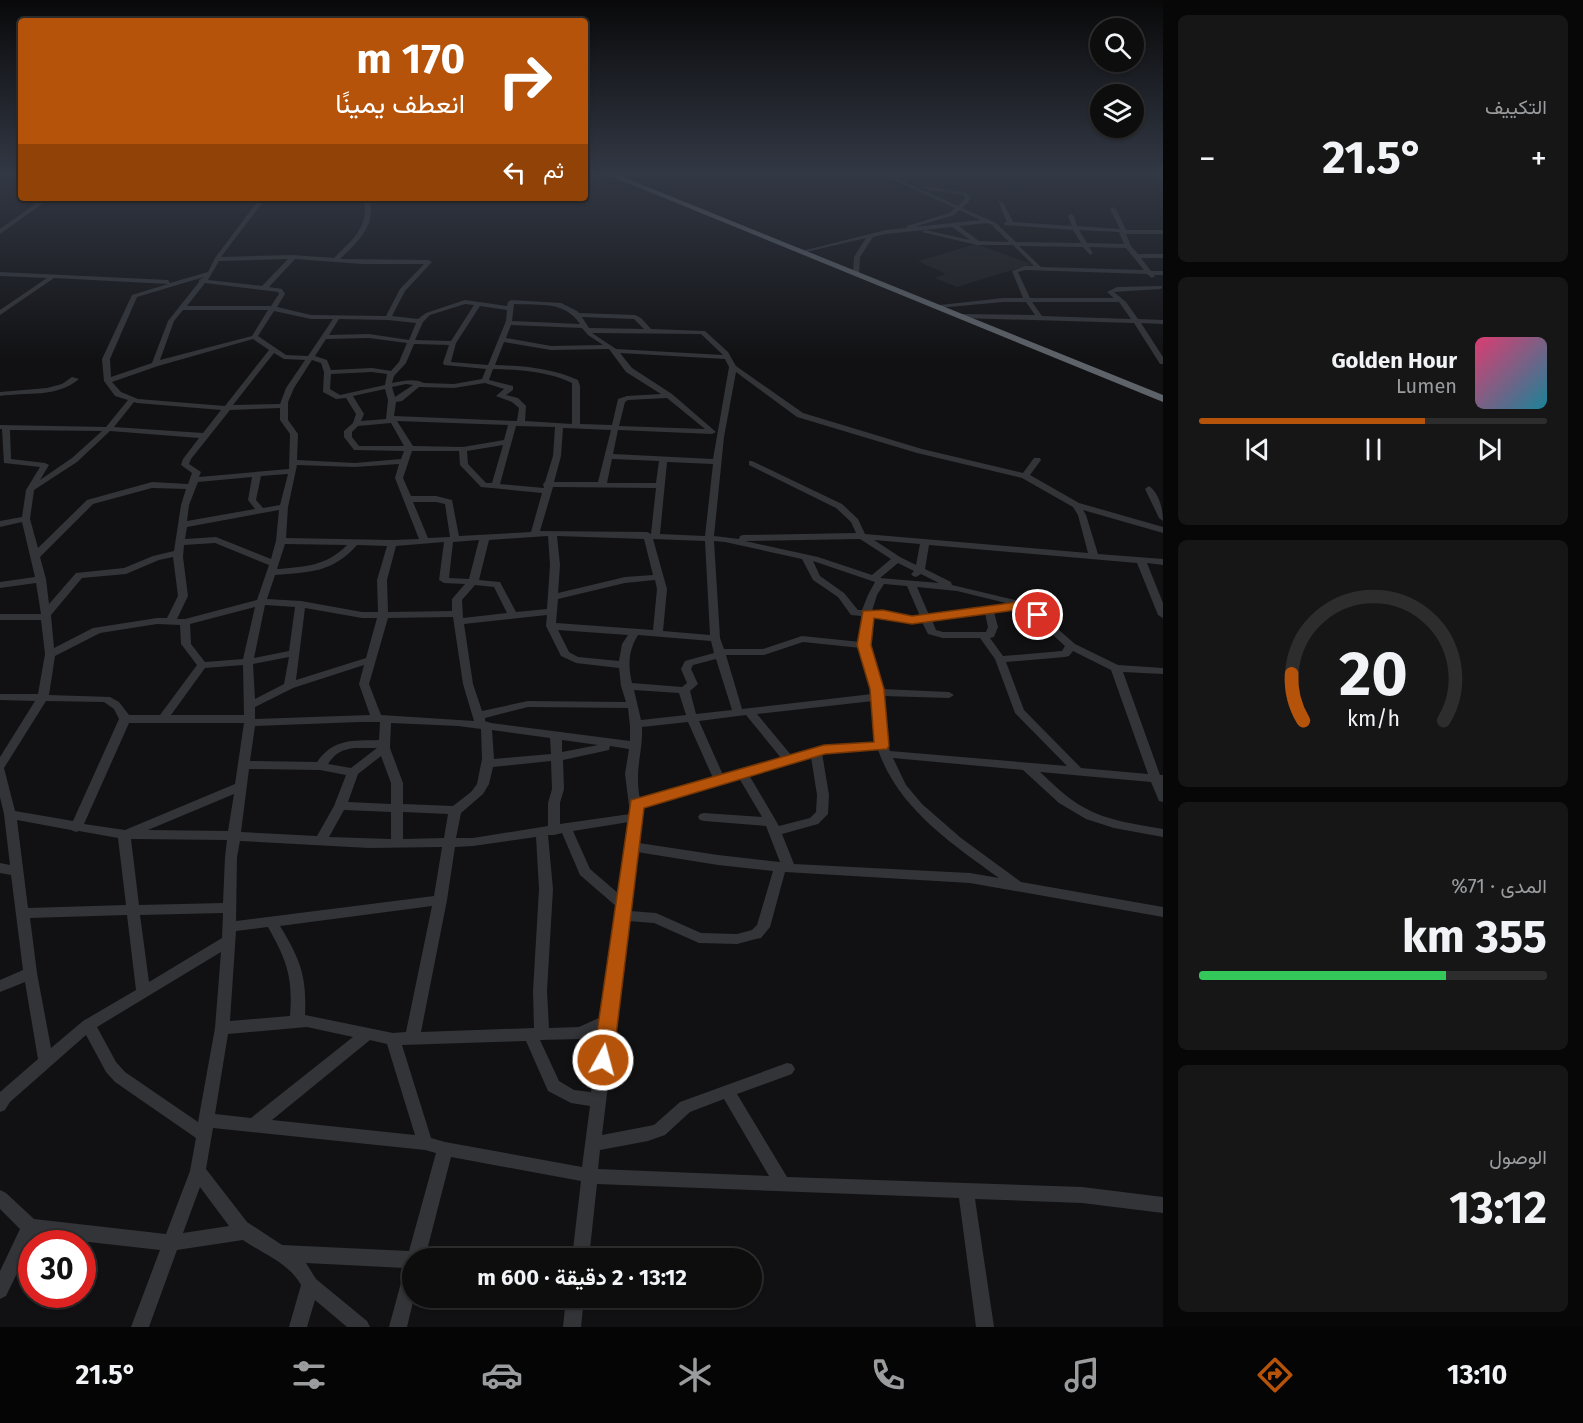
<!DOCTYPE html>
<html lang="ar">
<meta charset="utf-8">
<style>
:root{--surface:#0d0d0e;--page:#161617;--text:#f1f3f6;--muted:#9a9c9e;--line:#2d2d2e;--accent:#b45309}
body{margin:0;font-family:"Fira Sans",Vazirmatn,sans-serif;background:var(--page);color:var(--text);direction:rtl;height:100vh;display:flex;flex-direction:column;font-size:22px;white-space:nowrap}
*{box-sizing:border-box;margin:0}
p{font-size:20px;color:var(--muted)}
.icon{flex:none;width:33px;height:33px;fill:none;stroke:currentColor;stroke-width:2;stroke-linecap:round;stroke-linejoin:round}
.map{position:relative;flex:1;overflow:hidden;direction:ltr}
.drawer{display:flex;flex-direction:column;gap:15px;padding:15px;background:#070708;width:420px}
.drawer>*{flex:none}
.hud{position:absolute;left:18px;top:18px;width:570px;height:183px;border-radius:6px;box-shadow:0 2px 4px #0004,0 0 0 2px var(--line);direction:rtl;background:#b45309;color:#fff;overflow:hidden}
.buttons{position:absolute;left:1090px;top:18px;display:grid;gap:12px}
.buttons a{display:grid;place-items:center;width:54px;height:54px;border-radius:50%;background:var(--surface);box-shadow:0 2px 4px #0004,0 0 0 2px var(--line);font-size:30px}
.speed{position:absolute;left:18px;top:1230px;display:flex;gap:12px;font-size:30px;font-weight:700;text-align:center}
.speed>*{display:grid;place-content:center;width:78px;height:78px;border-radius:50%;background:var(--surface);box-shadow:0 2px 4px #0004,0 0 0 2px var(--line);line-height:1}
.speed .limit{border:9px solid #d22;background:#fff;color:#111}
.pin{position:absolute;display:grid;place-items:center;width:51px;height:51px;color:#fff;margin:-26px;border:3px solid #fff;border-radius:50%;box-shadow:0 2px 6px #0007}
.me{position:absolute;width:66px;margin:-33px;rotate:7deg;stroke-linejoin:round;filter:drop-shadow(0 0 4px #0008)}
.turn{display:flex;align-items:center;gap:21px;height:126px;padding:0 24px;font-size:27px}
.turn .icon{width:78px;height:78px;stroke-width:2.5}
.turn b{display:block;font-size:42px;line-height:51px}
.then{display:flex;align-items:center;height:57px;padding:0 24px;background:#0003;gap:12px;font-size:22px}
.big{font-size:45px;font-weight:700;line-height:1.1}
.drawer .tile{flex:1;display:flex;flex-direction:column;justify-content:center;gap:9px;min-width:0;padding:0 21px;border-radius:9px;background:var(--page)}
.drawer .dial{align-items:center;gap:0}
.dial svg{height:156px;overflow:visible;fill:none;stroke:var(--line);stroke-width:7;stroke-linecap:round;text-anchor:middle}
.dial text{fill:var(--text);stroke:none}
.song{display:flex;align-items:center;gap:18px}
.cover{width:72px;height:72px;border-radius:9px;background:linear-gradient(135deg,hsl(340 70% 55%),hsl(190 70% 35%))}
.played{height:6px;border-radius:3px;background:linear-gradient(90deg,var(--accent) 65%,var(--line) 65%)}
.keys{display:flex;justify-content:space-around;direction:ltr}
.heat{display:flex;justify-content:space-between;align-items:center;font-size:33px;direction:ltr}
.charge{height:9px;border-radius:4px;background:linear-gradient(90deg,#34c759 71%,var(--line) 0)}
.trip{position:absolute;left:402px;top:1248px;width:360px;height:60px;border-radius:30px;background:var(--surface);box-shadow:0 2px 4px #0004,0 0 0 2px var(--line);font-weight:700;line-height:60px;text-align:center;direction:rtl}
.tabs{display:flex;height:96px;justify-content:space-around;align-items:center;background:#050506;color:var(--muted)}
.tabs .icon{width:42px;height:42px}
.tabs .current{color:var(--accent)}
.tabs b{font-size:27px;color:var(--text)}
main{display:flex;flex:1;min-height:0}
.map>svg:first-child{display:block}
.built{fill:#1d1e20}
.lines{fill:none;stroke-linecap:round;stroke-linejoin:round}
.minor{fill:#323438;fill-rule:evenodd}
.highway{fill:#5e6369;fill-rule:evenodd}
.route{fill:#b45309;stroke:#753606;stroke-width:1.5}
</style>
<main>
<section class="drawer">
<div class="tile"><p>التكييف</p>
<div class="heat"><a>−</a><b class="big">21.5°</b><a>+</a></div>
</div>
<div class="tile">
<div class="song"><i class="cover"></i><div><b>Golden Hour</b><p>Lumen</p></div></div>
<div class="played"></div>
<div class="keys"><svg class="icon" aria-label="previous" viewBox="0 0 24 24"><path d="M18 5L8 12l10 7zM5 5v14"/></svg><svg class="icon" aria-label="pause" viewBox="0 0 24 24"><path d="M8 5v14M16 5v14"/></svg><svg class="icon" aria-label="next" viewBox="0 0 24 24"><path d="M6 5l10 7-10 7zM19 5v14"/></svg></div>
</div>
<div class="tile dial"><svg viewBox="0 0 100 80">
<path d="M14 69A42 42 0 1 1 86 69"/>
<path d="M14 69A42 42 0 0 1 8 45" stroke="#b45309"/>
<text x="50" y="56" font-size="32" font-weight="700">20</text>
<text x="50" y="72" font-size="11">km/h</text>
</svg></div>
<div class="tile"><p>المدى · 71%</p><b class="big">355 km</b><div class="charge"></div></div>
<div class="tile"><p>الوصول</p><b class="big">13:12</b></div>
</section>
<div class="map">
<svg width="1163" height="1327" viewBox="0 0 1163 1327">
<rect width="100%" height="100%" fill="#111113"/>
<!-- built -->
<path class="built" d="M976,244L1032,264L957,287L934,278L946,274L918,261Z"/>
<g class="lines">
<!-- minor -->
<g class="minor">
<path d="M883,175H890L958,206L965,199L963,195L920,188L923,186L967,193L971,199L962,208L996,223L1016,242L1081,243L1073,230L1004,225V223L1007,222L998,201L1003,202L1013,222L1072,226L1068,216L1071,214L1074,216L1077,226L1120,229L1110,209L1113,207L1116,209L1126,230H1163V234H1126L1131,246L1138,254H1163V258H1141L1151,271H1163V275H1154L1155,276L1152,278L1147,274L1025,270L1018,272L1030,298H1114L1107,292L1117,287L1162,286V288L1160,289L1114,292L1126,302L1138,319L1163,320V324L1141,323L1163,357V364H1160L1134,323L961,318L958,316L961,314L1035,315L1026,302H1003L938,308V306L940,305L1003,298H1023L1012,271L1025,266H1034L1013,245H977L922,232L925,230L970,240L952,227L886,234L873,237L860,257L859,273L856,275L853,273L854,257L866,238L802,253V251L886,230L907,228V226L950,213L955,208ZM959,210L981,220L914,227L954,215ZM987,223L992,225L1009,242L979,241L959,226ZM1079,230L1119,232L1124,244L1087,243ZM1019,246L1083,247L1090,255L1093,253L1089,247L1126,248L1144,270L1041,267ZM1032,302H1119L1131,319L1042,316Z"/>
<path d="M44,198H50L0,234V229Z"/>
<path d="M260,198H266L221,257L293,255L334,258C352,240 371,226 363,198H369C377,226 358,241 340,259L429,260L432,262L405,291L392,316L418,319L426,313L465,300L507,306L508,302L511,300L561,303L577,311L579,313L635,315L641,318L651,329L705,331L728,352L736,366L803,413L922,449L1023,473L1034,458H1040L1041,460L1030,475L1079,503L1163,527V533L1083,510L1086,515L1098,554L1163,559V565L1147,563L1163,603V618L1158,615L1137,563L929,545L925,569L951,582L952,585L1028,603L1075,644L1118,665L1163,668V674L1123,672L1160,775H1163V802L1159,801L1151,782L1040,772C1053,784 1067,798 1083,807C1107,821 1136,824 1163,829V837L1114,828L1086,819L1059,803L1023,770L893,758L906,785L922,804L961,838L1021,882L1163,907V917L970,883L785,872L770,927L761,938L756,939L737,944L699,943L654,923L628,921L602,1135L654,1125L680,1102L787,1063L792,1064L795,1069L792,1074L737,1094L787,1177L1082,1187L1163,1197V1213L1082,1203L975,1199L994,1327H976L959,1198L597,1184L589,1258H572L581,1181L451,1157L425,1258H412V1298H414L407,1327H389L405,1268L306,1263L316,1279L367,1321L370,1327H347L315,1300L307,1327H289L301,1285C289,1263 263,1254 243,1240L177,1250L149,1327H131L160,1250L35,1236L6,1296L0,1299V1271L20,1229L0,1209V1190L6,1193L34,1219L166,1234L190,1171L196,1138L115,1082L106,1072L86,1035L10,1102L5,1110L0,1112V1092L38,1059L25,982L0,992V980L23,970L11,875L0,873V863L10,865L4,814L0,797V757L35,701L0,700V694H38L45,654L41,620H0V614H41L36,583L0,588V582L35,577L22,522L0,527V521L22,517L26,490L40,467L4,463L2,429H0V425L106,427L128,400L115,396L104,381L102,359L132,295L168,284L54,278L0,315V310L47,278L0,276V272L168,280L170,283L208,272L215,258ZM288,259L262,286L208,280L219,261ZM295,259L363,264H424L400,289L386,316L311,315L277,307L285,294L282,289L269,287ZM204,277L199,280V282L168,321L152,363L111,377L110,359L137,297ZM205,283L278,292L279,294L271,306H187ZM465,304L474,305L451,341L415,340L423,322L430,315ZM514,304C540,306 564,300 580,324L512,321ZM480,306L507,310L506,321L488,365L451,362L456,343ZM183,310H268L252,336L160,360L174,321ZM274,311L311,319H333L308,356L286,355L258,336ZM582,317L634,319L644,329L589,328ZM339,319L388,320L416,323L409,340L369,334L329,335ZM511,325L582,328L588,335L603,345L551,346L506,338ZM592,333L701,334L723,355L616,349ZM369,338L407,343L399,362L391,371L372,368L331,370L327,360L315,356L326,339ZM253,339L269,350L225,406L138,399L121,392L112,382L158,366ZM504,342L551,350L609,349L626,372L661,394L627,396L618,399L612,425L580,424V386L578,380C551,368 524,366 495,365ZM414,344L449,345L443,363L444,365L486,369L482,379L454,384L424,383C414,378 403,381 392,383L394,376L406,363ZM274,353L284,359L305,360L286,388L280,404L233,405ZM620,353L725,359L729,367L713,459L613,454L618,430L712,434L716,432L672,394L632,368ZM312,360L321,363L324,372L323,392L336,399L346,398L356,414L353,423L344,431V437L354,450L404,451L401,459L355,463L297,460L298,434L288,420V402L294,388ZM493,369C521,370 546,371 572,383V424L525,421L526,406L518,398L506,395L513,390V386L489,380ZM372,372L387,374L385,385L340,395L330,389L331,374ZM736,372L797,417L917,453L1022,478L1073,507L1078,515L1088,553L865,534L858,519L842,504L752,461H749V465L836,508L851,522L856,533L743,535L740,536L739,539L714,536L724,437ZM485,383L504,389L496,396L512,402L519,408L517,421L394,416L396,402L402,401L419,387L454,388ZM406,384L413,385L395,397L392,387ZM385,389L388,400L386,419L361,421L364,414L353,396ZM667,398L705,429L619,426L625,402L628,400ZM134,402L137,403L221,410L203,433L114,427ZM280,408V420L290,434L289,469L199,477L201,472L189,464L191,459L230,410ZM397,421L508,425L504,440L463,447L413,446ZM391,423L404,446H359L352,437V432L358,426ZM516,426L555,427L553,456L545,482L543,484L544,488L500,484ZM563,428L611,430L598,482H554L561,456ZM10,430L102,431L72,458L40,480L49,465L45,463L11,459ZM110,431L199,438L183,459L181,465L192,473L188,484L152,482L87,500L38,548L30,519L34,490L77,462ZM503,445L492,483H486L468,464L467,451ZM412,451H459L460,465L481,487L542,493L531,532L459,536L452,500L436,496H411L403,478ZM612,459L659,461L656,483H607ZM667,462L713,464L705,536L660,534ZM399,464L395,478L419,539L392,540L286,538L288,507L297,465L355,467ZM288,474L280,505L263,508L256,500L261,476ZM252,477L248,500L255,509L187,521L189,505L198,482ZM553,487L656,488L651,534L647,532L540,531ZM152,488L186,489L181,505L174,551L153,556L124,568L76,573L49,604L46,579L40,557L93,504ZM413,502H436L445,504L450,537L428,538ZM279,510L276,541L271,559L216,537L185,539L187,527ZM548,536L550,565L547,609L516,612L500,582L479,580L489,540ZM557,536L644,539L653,575L625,577L558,593L560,565ZM653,539L705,541L710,635L663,631L667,589ZM860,539L891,559L872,575L818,557L745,541ZM479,540L469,579L449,578L453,542ZM874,540L920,544L916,565L900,557ZM714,541L725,542L802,559L813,580L838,597L851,615L861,616V642L802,636L763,649H724L720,638ZM444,542L439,580L444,583L465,584L452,599V611L388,612L387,580L396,546ZM215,543L269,565L257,600L185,619H177L188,596L183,557L184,545ZM285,544L347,545C327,566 304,567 277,569ZM357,545L387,546L377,580L378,612H362L301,601L267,599L275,575C310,572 332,573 357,545ZM173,557L178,596L167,618H157L93,628L54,648L51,615L82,578L126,574L159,560ZM813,561L875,582L868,595L862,610H858L844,593L820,576ZM898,563L914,571L911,574L913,576L916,577L921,574L939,583L880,578ZM655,580L657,589L653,630L556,623L558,599L625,583ZM884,584L907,586L920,616C904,618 888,611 872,611L877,595ZM475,585L494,587L507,613L463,618L462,600ZM917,587L957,591L1010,604L929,615ZM265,605L295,607L289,651L254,658ZM255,607L243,659L205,662L191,644L190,624ZM305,608L362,618H377L366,658L296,680ZM1023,608L1065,646L1062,651L1003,656L990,638L994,637L998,627L994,612ZM985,613L988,627L986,632H943L936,630L932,620ZM547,615L546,626L561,656L576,663L619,668L621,686L626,702L528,701L482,711L473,684L464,624ZM453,617L463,684L474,721L381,715L369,684L388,618ZM871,617C888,617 905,624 922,622L928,634L943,638H980L995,659L1015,713L1067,766L890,751L885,730L883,696L949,698L954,695L949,692L882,689L871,645ZM157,624L180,625L181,644L197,665L160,715H129L119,702L110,697L49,695L55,656L100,633ZM558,630L628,635L622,644L619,661L578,657L569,652ZM638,635L711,641L714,653L685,661L681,669L687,683L682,687L632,683C628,666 628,651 638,635ZM803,642L861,648L872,694L742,709L726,655H764ZM1073,651L1111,670L1148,774L1081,768L1024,710L1006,662L1065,657L1069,656ZM289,657L284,684L255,699L253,664ZM716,659L732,710L696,714L690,691L698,684L691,669L693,665ZM243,665L244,715H171L205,668ZM364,665L359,684L370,715L255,719V707L293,688ZM634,690L679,693L686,715L641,720ZM46,701L104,702L114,709L119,719L73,821L15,811L4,768ZM873,701L876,743L824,745L791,755L757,714ZM528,707L628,708L630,726V741L491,723L485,721V718ZM746,715L781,758L723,775L699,721ZM360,722H380L379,740C352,741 334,738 317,762L250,761L255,726ZM688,722L713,778L640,799C634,769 643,754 642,727ZM129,723H244L235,784L125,830L84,824ZM391,723L458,726L481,729L482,759L477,784L471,792L453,806L403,804V783L390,748ZM492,730L550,738L551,754L494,759ZM562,740L598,745L562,752ZM610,746L629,749L625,774L630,814L560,824V803L564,789L563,760L609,750ZM355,748H377L351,768L328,764C335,753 343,749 355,748ZM878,750C899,809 951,843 999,878L970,873L794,864L782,834L818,824L828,814L829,795L822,753ZM381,756L391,783V804L348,802L358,774ZM811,757L817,795L816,812L810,818L779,826L749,775ZM551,761L552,789L548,803V826L473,838H456L461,813L483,794L489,784L493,767ZM249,769L320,770L346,775L334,806L317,836L241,832ZM739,778L762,817L704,813L700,814L698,817L700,820L704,821L766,826L780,862L718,855L639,843L642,807ZM234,794L228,831L148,830ZM344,810L391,812V839L329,837ZM403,812L448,814L444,838L403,839ZM17,820L71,830L76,832L79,831L118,838L126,905L28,908ZM629,822L619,894L590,869L573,831ZM562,833L580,875L617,907L601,1017L579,1027L549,1028L547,991L553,889L548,835H554ZM536,837L539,889L533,991L534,1028L421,1032L447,900L455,847L473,846ZM131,839L227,840L225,857L223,903L139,905ZM240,841L369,848L442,847L434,896L236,921L237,857ZM637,852L718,865L773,871L757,925L752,930L737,934L701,933L656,913L630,911ZM432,906L406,1032L393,1033L305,1015C307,976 300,959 280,926ZM223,913L222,938L149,982L140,915ZM127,915L136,990L83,1021L51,1048L37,973L30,918ZM268,927C287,961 293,977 290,1016L230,1021L236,931ZM221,952L215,1028L198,1122L125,1072L116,1062L97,1027ZM307,1027L353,1037L251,1118L215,1114L228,1034ZM581,1039L597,1044L591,1092L574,1090L559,1081L540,1040ZM370,1040L387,1044L415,1135L272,1120ZM526,1041L548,1091L571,1103L590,1106L582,1167L445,1142L431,1138L402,1045ZM724,1099L769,1176L598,1169L600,1150L648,1141L665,1135L690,1112ZM213,1128L425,1150L436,1153L409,1251L282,1245L247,1222L206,1169ZM200,1187L229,1226L183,1233Z"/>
<path d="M72,377L79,379C57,398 27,392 0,396V392L47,388L62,384Z"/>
<path d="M1149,486C1159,493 1163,509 1163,521L1159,518L1145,489Z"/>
<path d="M566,1298H584L581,1327H563Z"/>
</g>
<!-- highway -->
<path class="highway" d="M608,175H618L1163,395V402Z"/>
</g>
<!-- sky -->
<linearGradient id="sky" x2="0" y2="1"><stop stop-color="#09090a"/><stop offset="0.48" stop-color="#323844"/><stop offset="1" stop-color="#323844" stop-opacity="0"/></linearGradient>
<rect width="1163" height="361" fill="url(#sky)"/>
<!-- route -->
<path class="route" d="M1025,601L1043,613V618H1034L1023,609L912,624L874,618L871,645L884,689L889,746L887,749L825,754L644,808L613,1060L610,1066L603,1068L596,1066L593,1060L631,800L824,745L874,742L870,689L857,645L863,611L883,610L912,616Z"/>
</svg>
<div class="buttons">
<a><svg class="icon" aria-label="search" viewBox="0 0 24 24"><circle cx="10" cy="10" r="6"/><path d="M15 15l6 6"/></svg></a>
<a><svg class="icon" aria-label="layers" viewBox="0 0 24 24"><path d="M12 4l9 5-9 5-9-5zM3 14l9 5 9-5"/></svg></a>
</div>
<div class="speed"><div class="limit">30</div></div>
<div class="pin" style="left:1038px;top:615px;background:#d93025"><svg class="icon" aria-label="arrive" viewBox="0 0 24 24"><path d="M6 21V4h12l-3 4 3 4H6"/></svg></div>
<svg class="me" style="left:603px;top:1060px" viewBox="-20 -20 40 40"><circle r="17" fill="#b45309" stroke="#fff" stroke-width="3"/><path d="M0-11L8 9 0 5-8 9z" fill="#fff"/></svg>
<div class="trip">13:12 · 2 دقيقة · 600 m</div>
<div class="hud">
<div class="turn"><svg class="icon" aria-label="right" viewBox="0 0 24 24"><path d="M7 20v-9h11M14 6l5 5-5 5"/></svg><div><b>170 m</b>انعطف يمينًا</div></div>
<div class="then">ثم<svg class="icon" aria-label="left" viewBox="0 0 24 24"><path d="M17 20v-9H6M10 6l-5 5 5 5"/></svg></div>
</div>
</div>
</main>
<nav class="tabs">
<b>13:10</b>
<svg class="icon current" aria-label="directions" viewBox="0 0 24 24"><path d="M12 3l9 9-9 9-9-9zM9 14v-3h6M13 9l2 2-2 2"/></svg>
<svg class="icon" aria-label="music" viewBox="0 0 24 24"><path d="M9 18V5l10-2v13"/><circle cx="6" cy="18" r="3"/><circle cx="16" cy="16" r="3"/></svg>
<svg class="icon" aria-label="phone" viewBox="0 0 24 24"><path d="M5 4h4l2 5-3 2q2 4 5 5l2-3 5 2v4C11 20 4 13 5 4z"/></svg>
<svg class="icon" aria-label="climate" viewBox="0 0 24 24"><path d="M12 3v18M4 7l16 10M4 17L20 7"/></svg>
<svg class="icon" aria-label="car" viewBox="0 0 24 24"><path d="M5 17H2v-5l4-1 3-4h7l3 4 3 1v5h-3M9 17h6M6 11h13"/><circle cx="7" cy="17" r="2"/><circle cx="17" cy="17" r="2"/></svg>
<svg class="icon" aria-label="filters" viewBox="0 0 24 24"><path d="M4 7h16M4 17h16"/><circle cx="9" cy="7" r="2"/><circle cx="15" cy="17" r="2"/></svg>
<b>21.5°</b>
</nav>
